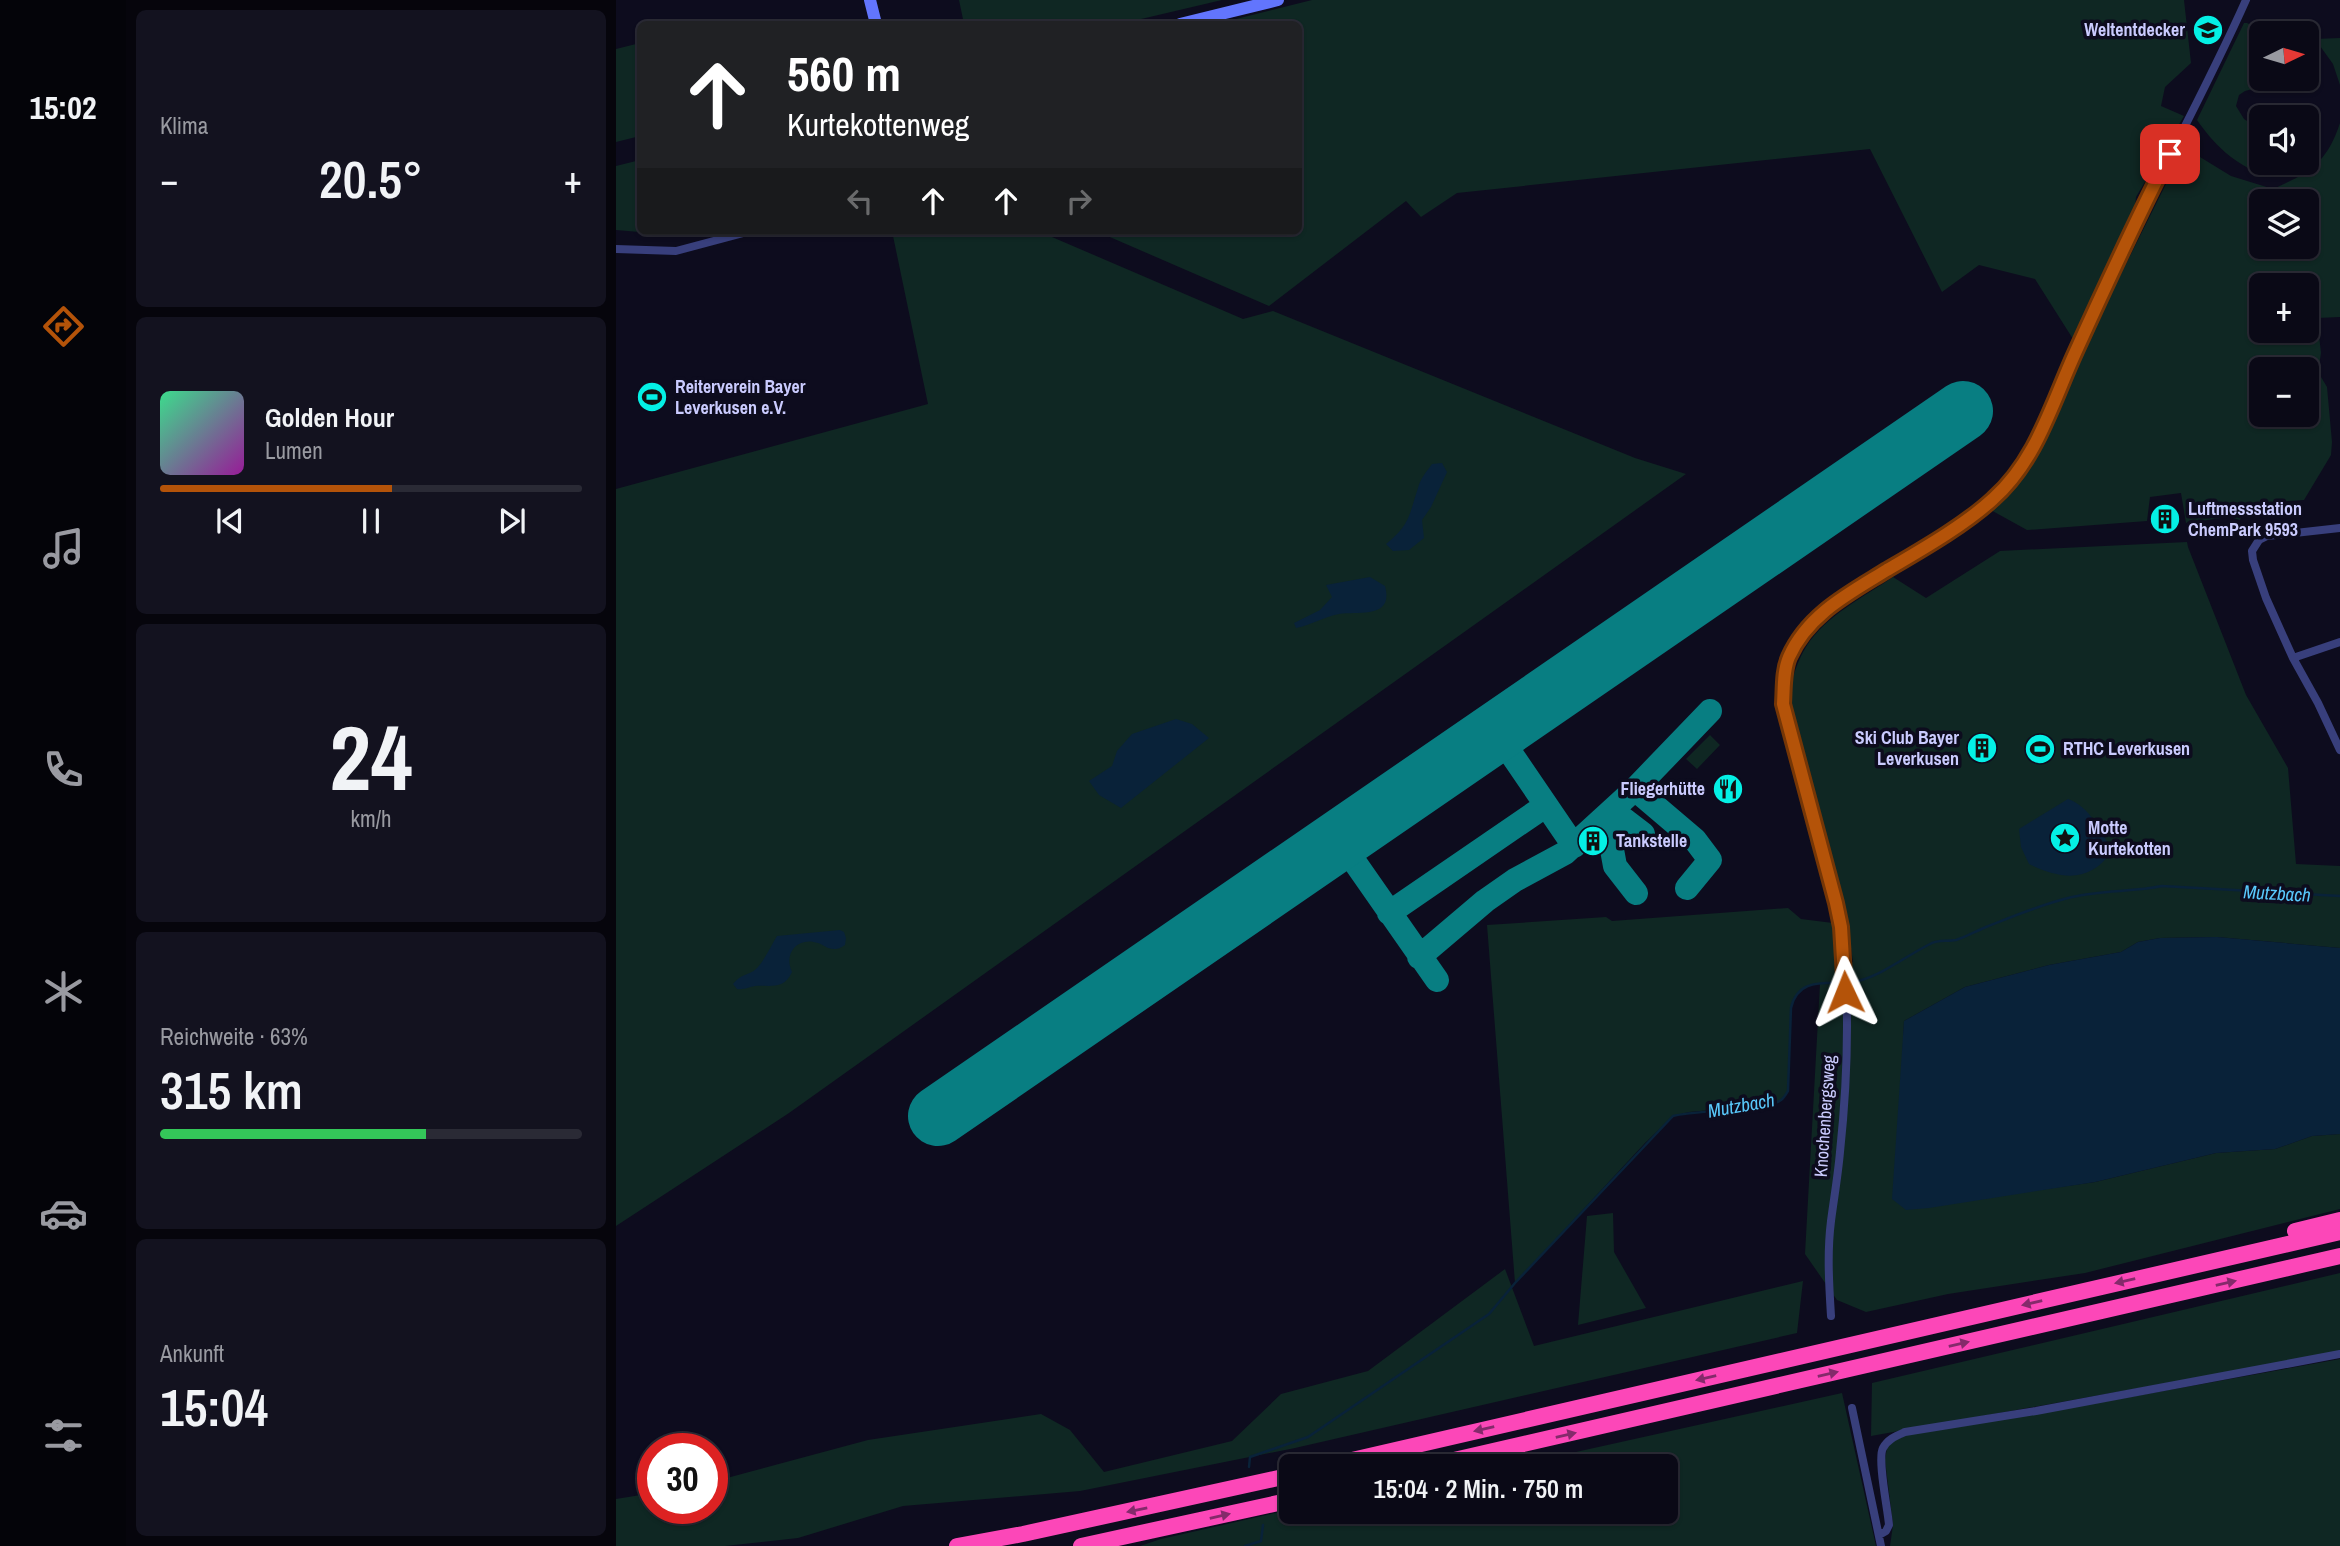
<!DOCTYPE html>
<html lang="de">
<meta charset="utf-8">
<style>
:root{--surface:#0a0916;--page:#13121f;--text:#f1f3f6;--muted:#999aa1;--line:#2a2a35;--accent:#b45309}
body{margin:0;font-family:"Archivo Narrow",sans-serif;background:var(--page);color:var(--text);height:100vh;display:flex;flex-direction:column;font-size:26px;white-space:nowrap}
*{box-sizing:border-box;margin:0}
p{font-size:23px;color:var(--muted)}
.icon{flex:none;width:38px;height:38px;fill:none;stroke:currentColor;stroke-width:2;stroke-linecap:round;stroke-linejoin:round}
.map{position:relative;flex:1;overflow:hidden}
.sheet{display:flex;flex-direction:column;gap:10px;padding:10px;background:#06050c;width:490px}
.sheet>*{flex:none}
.hud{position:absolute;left:21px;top:21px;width:665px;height:214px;border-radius:10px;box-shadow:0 2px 5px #0004,0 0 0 2px var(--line);background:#202124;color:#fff;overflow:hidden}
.needle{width:46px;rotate:85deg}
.buttons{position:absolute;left:1633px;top:21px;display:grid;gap:14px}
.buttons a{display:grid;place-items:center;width:70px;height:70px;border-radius:10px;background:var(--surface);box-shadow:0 2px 5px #0004,0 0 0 2px var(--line);font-size:35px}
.speed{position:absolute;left:21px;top:1433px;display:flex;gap:14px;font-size:35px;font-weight:700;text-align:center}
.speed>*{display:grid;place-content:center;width:91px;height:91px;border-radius:50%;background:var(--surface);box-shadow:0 2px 5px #0004,0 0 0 2px var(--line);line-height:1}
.speed .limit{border:10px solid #d22;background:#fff;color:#111}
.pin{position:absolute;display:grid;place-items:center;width:60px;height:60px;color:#fff;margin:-30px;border-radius:14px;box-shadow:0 4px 10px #0006}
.me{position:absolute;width:77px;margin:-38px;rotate:358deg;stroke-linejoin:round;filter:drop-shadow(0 0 5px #0008)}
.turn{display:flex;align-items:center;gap:24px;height:147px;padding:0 35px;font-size:32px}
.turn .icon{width:91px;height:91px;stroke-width:2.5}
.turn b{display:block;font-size:49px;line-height:60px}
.lanes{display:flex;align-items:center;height:66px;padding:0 35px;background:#0003;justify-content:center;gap:35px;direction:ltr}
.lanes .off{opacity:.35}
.big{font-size:52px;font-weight:600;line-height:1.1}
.sheet .card{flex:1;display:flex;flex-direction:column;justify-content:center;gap:10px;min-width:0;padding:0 24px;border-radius:10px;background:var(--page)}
.sheet .dial{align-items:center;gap:0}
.dial b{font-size:91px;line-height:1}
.song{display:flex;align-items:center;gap:21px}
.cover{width:84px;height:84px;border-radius:10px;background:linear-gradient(135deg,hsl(150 70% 55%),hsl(300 70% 35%))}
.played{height:7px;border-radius:4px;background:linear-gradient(90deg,var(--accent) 55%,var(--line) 55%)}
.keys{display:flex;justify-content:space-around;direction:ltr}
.heat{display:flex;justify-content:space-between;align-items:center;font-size:38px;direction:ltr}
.charge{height:10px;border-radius:5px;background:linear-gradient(90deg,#34c759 63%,var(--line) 0)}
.trip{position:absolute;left:663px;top:1454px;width:399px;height:70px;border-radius:10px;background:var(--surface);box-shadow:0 2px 5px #0004,0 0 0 2px var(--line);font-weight:600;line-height:70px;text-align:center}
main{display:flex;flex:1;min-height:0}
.menu{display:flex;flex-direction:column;width:126px;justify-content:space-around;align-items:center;background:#040409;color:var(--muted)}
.menu .icon{width:49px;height:49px}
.menu .on{color:var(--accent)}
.menu b{font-size:32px;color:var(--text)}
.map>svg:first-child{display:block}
.green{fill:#0f2723;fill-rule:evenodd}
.water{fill:#092239;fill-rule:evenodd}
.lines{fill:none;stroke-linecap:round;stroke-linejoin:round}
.stream{stroke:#092239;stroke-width:2.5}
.taxiway{stroke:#087e82;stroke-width:24}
.runway{stroke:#087e82;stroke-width:60}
.street{stroke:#383f7c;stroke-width:8}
.secondary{stroke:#6275fd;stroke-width:12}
.highway{stroke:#fc47b8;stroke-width:16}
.oneway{fill:#842a6b}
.route-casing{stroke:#753606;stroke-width:18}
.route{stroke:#b45309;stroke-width:12}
.labels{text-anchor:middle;stroke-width:7;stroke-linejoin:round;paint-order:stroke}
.poi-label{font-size:18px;font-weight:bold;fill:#cacbfe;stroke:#0d0c1e;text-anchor:start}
.street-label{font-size:18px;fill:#cacbfe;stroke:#0d0c1e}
.water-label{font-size:19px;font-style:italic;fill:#59c9fc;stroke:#0d0c1e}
</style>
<main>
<nav class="menu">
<b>15:02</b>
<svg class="icon on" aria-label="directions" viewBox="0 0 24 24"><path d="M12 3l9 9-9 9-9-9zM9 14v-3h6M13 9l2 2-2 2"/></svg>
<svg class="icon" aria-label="music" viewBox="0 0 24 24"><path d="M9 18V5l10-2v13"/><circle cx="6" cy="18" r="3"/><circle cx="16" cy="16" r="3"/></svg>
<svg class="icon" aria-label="phone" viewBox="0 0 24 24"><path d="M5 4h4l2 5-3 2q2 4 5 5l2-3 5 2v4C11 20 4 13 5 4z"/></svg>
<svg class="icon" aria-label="climate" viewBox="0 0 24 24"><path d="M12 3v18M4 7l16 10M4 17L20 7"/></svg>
<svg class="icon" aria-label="car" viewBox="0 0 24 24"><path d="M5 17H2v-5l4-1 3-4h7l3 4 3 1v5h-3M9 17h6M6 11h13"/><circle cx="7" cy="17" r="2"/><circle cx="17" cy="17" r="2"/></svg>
<svg class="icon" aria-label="filters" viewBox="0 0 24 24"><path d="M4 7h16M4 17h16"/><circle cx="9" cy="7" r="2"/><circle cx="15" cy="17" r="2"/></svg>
</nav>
<section class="sheet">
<div class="card"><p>Klima</p>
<div class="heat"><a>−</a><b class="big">20.5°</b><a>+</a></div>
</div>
<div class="card">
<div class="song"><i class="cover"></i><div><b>Golden Hour</b><p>Lumen</p></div></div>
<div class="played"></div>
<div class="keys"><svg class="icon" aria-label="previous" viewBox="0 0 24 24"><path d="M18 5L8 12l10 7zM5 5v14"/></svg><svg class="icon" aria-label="pause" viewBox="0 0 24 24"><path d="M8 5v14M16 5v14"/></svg><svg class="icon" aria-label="next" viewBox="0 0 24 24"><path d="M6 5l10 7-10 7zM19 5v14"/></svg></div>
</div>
<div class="card dial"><b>24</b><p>km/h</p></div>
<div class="card"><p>Reichweite · 63%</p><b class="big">315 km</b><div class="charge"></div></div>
<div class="card"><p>Ankunft</p><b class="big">15:04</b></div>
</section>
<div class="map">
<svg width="1724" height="1546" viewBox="0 0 1724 1546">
<rect width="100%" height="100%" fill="#0d0c1e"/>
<path class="green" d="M 343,0 L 606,0 L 504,24 L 348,24 Z
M 696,0 L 1568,0 L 1575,63 L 1549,87 L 1545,106 L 1568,116 L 1520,197 L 1518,217 L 1457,339 L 1419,279 L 1363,265 L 1326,292 L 1254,149 L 841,193 L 805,217 L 790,201 L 653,306 L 480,231 L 682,231 L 682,24 L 600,24 Z
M 1628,23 L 1631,23 L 1652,33 L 1645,33 L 1645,79 L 1672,80 L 1629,91 L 1623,95 L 1620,106 L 1628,119 L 1645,130 L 1645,163 L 1667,163 L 1672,174 C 1635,182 1600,148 1581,120 Z
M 1724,38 L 1724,85 L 1717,64 L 1699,39 Z
M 24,43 L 24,136 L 0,142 L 0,49 Z
M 1724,123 L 1724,317 L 1701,318 L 1705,353 L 1702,372 L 1711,387 L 1716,442 L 1715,455 L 1688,500 L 1632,504 L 1624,520 L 1613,517 L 1570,523 L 1565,493 L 1534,497 L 1531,521 L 1411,530 L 1373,509 L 1411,466 L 1434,424 L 1466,352 L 1555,174 L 1566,146 L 1615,176 L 1657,189 C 1693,173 1711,163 1724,123 ZM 1645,201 L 1690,201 L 1690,247 L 1645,247 ZM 1645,285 L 1690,285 L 1690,331 L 1645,331 ZM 1645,369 L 1690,369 L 1690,415 L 1645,415 Z
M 24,160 L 24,231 L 58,231 L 47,234 L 0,230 L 0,166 Z
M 276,231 L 422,231 L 627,319 L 657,311 L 1019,458 L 1070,474 L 173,1113 L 0,1226 L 0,489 L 312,404 Z
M 1571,542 L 1572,547 L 1630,695 L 1672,768 L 1680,864 L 1724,866 L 1724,948 L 1601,937 L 1544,938 L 1522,942 L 1505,952 L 1433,965 L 1349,987 L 1288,1021 L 1284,1109 L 1403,1193 L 1479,1182 L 1600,1153 L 1659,1149 L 1696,1136 L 1724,1134 L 1724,1209 L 1469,1273 L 1332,1294 L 1250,1312 L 1221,1300 L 1189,1254 L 1204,984 C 1186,986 1179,991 1175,1008 L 1172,1091 L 1165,1100 L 1152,1105 L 1073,1112 L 1057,1116 L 1029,1143 L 899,1283 L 871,925 L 990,917 L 996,921 L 1172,908 L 1185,919 L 1217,923 L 1220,967 L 1237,962 C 1228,894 1205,827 1189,760 C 1184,738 1175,714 1175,692 C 1175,678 1183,658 1190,647 C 1209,616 1248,597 1277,577 L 1310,598 L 1384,551 Z
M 1094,735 L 1104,745 L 1081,769 L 1070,759 Z
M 997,1213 L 998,1252 L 1030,1308 L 962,1325 L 971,1216 Z
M 889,1269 L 918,1346 L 1187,1281 L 1181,1333 L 679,1448 L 464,1491 L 287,1506 L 182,1538 L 109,1546 L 0,1546 L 0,1499 L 37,1493 L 37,1508 L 96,1508 L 96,1482 L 252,1440 L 425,1414 L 454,1430 L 488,1472 L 616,1441 L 665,1394 L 752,1371 Z
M 1724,1273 L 1724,1352 L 1255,1436 L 1256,1383 Z
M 1724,1359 L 1724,1546 L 1274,1546 L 1277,1525 L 1269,1460 L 1271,1448 L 1277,1441 L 1291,1435 L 1420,1414 Z
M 1226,1393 L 1260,1546 L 524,1546 L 545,1539 L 664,1512 L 665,1519 L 695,1512 L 1050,1512 L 1050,1466 L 897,1466 Z"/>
<path class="water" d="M 826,463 L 831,472 L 815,507 L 806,520 L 808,538 L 793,550 L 777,551 L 770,544 C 794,525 793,515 802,488 C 804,479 811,471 816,464 Z
M 754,577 L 769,586 C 778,619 743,611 723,614 C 708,617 695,625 680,628 L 678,623 L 704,610 L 716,597 L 710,585 Z
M 560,719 L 576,724 L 593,738 L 505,808 L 483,795 L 473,781 L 496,766 L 501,751 L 516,734 Z
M 1452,799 C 1473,806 1486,832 1496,851 C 1473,884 1445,879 1413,864 L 1405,847 L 1403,829 ZM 1450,826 L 1455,829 L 1461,843 L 1455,849 L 1445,851 L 1438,848 L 1434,839 L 1436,835 Z
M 224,930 L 228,932 L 230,938 L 229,945 C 224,948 223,949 218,949 C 211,949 208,945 202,943 C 182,936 167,953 176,972 C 168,990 155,985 139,986 C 132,987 129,990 121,989 L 117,984 C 127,972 134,976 142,967 C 149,959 155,946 161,936 Z
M 1601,937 L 1724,948 L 1724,1134 L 1696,1136 L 1659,1149 L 1600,1153 L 1479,1182 L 1313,1208 L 1290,1210 L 1276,1199 L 1288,1021 L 1349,987 L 1433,965 L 1505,952 L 1522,942 L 1544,938 Z"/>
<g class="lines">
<path class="stream" d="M 633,1467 L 634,1457 L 692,1437 L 873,1314 L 899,1283 L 1057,1116 C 1080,1110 1153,1110 1165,1100 C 1168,1098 1170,1094 1172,1091 L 1175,1008 C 1183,973 1217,987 1242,981 C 1268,974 1290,956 1314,944 C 1322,939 1331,942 1340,940 C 1350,937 1360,931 1370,927 C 1398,916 1426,904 1456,897 C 1486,890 1517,892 1546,886 L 1724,896
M 629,1546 L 645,1541 L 647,1525"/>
<path class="taxiway" d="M 881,733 L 958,846
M 1019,789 L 1094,711
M 997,811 L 1027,834
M 990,817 L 999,866 L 1020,893
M 724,841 L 821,980
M 773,913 L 929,806
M 803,957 L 869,901 L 899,880 L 949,853 L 1019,789 L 1079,840 L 1094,860 L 1071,888"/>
<path class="runway" d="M 322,1116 L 1347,411"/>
<path class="street" d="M 0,249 L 60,251 L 135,231
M 1724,528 L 1651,536 L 1643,540 L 1636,551 L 1637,560 L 1650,598 L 1677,658 L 1702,703 L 1724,750
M 1677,658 L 1724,642
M 1215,1316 C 1213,1284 1211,1253 1215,1221 C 1218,1198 1222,1175 1224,1152 C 1232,1076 1236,977 1220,903 L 1167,704 C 1168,689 1168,675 1172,662 C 1192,592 1330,549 1380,496 C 1420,453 1435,405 1459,353 C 1472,324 1486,295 1499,267 C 1541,177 1590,90 1630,0
M 1236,1408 L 1265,1546
M 1263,1535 L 1270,1531 L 1273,1525 C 1272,1510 1261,1459 1267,1448 C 1272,1439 1280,1436 1289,1432 L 1420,1411 L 1724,1354"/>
<path class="secondary" d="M 254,0 L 260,24
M 564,24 L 662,0"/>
<path class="highway" d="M 1679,1231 L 1724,1220
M 710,1466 L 1724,1232
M 812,1466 L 1724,1256
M 341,1546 L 407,1534 L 676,1475
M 465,1546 L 676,1500"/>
</g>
<defs><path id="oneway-solid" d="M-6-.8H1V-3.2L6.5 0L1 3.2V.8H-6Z" transform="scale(1.75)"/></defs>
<g class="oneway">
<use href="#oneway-solid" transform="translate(1509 1281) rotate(167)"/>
<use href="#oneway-solid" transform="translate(1610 1283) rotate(-13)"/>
<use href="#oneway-solid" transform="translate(1416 1303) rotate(167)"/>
<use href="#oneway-solid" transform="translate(1343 1344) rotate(-13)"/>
<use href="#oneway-solid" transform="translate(1212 1374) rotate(-13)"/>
<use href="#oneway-solid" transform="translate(1090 1378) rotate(167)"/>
<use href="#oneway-solid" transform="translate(868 1429) rotate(167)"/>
<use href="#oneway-solid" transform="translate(950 1435) rotate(-13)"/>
<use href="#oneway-solid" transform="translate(521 1510) rotate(168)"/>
<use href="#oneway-solid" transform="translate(604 1516) rotate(-13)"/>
</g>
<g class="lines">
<g class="route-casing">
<path id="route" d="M 1229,992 L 1225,927 L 1220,903 L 1167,704 C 1168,688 1167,671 1173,657 C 1192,614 1234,593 1271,570 C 1305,550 1349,525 1377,499 C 1421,460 1436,403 1460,351 C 1490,285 1520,219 1554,154"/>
</g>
<use href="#route" class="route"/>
</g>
<defs>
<g id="school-disc" transform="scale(1.575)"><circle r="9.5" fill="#04f0e5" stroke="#0d0c1e"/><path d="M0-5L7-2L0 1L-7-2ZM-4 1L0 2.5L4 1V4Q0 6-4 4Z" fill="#111"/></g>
<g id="stadium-disc" transform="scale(1.575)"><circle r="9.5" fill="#04f0e5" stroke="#0d0c1e"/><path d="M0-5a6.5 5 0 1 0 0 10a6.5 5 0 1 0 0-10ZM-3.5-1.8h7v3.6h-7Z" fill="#111"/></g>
<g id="building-disc" transform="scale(1.575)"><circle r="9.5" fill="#04f0e5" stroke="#0d0c1e"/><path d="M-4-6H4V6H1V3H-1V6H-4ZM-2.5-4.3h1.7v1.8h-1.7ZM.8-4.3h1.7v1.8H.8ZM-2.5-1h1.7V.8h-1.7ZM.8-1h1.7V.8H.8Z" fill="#111"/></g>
<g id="restaurant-disc" transform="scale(1.575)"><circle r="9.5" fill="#04f0e5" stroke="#0d0c1e"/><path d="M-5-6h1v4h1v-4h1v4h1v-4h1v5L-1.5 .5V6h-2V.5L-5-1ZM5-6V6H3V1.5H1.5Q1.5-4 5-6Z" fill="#111"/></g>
<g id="sight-disc" transform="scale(1.575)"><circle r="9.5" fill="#04f0e5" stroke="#0d0c1e"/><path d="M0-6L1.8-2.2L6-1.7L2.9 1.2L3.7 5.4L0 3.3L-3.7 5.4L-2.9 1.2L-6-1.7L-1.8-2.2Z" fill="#111"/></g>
</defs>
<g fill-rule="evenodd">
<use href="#school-disc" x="1592" y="30"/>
<use href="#stadium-disc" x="36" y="397"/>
<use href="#building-disc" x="1549" y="519"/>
<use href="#building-disc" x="1366" y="748"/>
<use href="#stadium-disc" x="1424" y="749"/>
<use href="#restaurant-disc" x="1112" y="789"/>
<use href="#sight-disc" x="1449" y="838"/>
<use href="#building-disc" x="977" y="841"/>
</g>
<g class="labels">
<g class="poi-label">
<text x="1569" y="36" text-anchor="end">Weltentdecker</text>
<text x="59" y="393">Reiterverein Bayer<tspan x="59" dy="21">Leverkusen e.V.</tspan></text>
<text x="1572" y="515">Luftmessstation<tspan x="1572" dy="21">ChemPark 9593</tspan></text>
<text x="1343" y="744" text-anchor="end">Ski Club Bayer<tspan x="1343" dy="21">Leverkusen</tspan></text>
<text x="1447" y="755">RTHC Leverkusen</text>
<text x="1089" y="795" text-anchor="end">Fliegerhütte</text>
<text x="1472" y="834">Motte<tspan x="1472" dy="21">Kurtekotten</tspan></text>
<text x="1000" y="847">Tankstelle</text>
</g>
<g class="street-label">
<text transform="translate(1209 1116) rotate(-86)" y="6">Knochenbergsweg</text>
</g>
<g class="water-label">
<text transform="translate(1661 893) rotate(3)" y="7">Mutzbach</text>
<text transform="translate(1125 1105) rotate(-10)" y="7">Mutzbach</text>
</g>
</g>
</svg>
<div class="buttons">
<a><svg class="needle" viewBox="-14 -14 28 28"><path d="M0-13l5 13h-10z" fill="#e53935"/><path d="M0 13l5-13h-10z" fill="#999aa1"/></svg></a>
<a><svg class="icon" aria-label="sound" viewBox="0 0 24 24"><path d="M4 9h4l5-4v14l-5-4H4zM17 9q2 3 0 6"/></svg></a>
<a><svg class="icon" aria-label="layers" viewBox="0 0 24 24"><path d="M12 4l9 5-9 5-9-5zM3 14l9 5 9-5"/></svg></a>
<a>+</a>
<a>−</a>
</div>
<div class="speed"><div class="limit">30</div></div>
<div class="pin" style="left:1554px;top:154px;background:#d93025"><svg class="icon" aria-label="arrive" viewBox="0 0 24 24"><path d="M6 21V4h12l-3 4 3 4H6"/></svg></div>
<svg class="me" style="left:1229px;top:992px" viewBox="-20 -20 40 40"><path d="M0-17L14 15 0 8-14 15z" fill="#b45309" stroke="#fff" stroke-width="4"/></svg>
<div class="trip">15:04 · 2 Min. · 750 m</div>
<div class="hud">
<div class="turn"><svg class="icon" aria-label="ahead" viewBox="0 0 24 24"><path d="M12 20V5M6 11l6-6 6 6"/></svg><div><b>560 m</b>Kurtekottenweg</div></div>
<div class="lanes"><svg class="icon off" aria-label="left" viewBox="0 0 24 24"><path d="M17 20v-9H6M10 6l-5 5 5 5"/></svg><svg class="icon" aria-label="ahead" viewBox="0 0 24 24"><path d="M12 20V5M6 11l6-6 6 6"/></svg><svg class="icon" aria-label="ahead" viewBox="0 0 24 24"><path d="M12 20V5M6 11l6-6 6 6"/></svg><svg class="icon off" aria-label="right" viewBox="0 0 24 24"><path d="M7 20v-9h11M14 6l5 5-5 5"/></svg></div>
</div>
</div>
</main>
